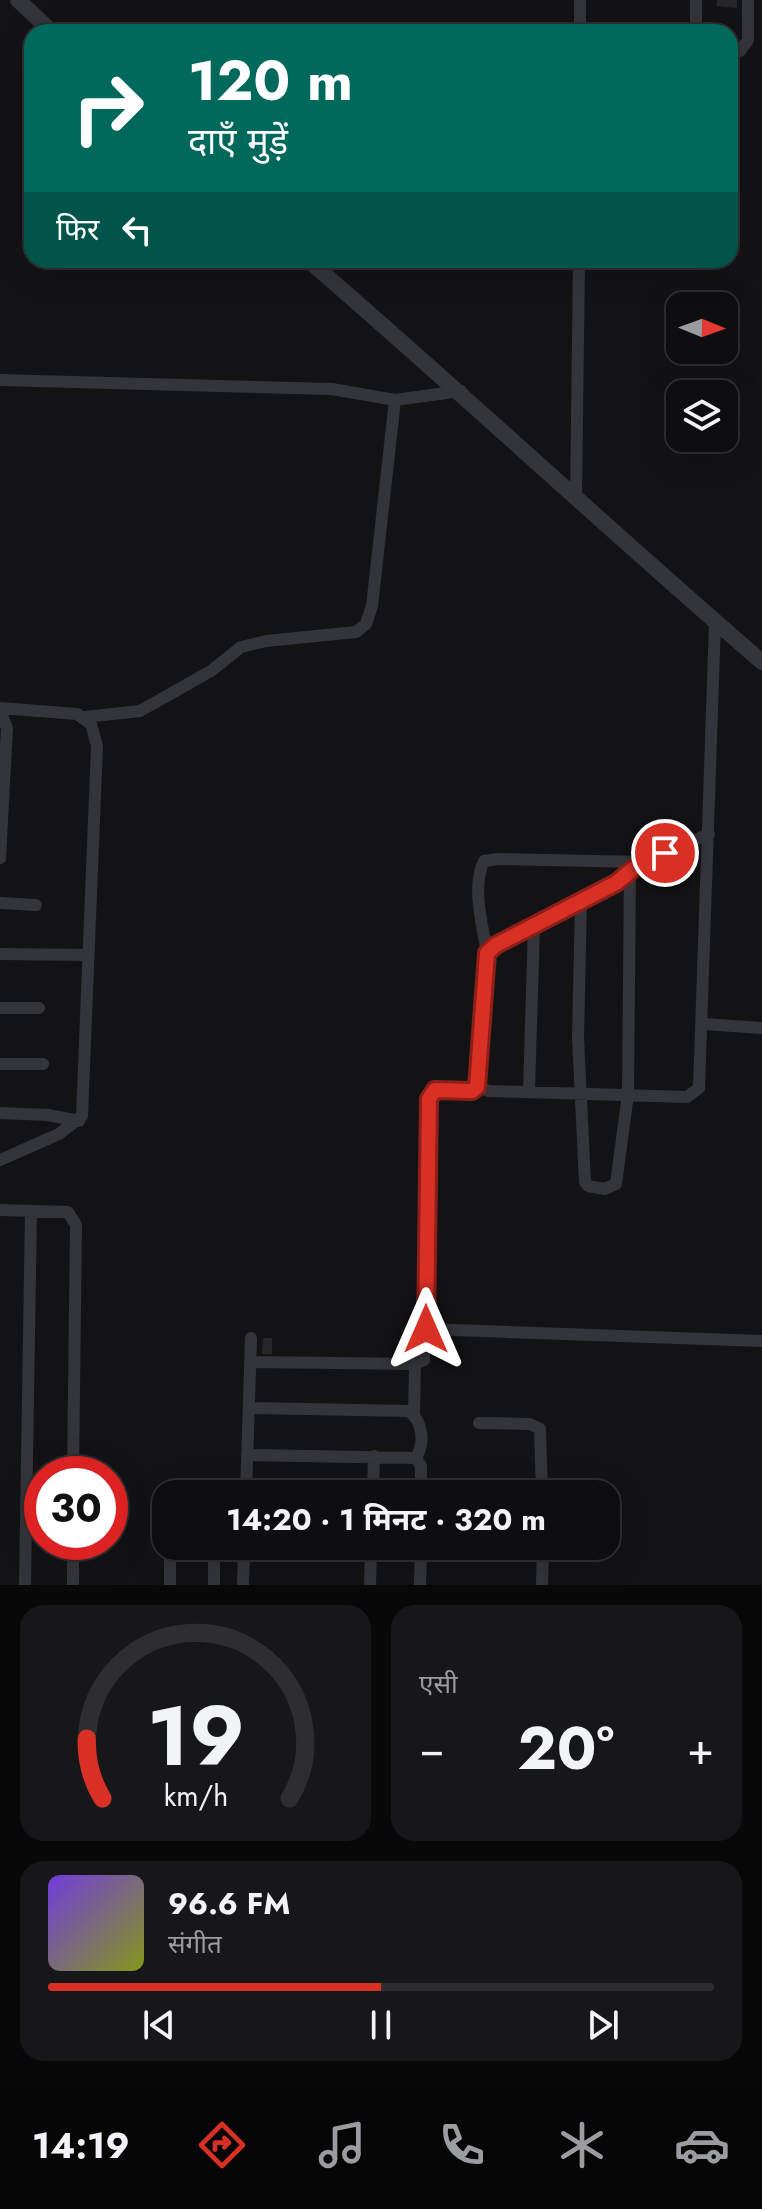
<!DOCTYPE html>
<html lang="hi">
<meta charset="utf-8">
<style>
:root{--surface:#0e0e10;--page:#171719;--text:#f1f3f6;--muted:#9b9c9f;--line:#2e2e30;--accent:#d93025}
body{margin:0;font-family:Jost,"Noto Sans Devanagari",sans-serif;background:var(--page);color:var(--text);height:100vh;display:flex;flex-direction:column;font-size:30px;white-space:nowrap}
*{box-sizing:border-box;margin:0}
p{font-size:26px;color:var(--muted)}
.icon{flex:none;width:44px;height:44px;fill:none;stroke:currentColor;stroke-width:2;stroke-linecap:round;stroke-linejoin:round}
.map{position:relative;height:1585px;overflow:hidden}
.side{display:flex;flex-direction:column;gap:20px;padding:20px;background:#080809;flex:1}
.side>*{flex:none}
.top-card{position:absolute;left:24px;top:24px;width:714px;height:244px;border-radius:24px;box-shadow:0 8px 32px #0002,0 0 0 2px var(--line);background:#00695c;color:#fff;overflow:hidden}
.needle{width:52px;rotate:91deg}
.fabs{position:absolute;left:666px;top:292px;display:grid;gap:16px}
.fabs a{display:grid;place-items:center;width:72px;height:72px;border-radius:16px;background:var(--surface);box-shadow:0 8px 32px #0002,0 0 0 2px var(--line);font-size:40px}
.speed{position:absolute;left:24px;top:1456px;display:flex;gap:16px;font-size:40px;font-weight:700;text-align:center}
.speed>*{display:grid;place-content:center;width:104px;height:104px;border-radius:50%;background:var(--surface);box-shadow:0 8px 32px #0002,0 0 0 2px var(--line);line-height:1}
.speed .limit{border:12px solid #d22;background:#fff;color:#111}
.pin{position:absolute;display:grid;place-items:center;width:68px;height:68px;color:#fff;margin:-34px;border:4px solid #fff;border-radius:50%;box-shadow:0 2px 8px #0007}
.me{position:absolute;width:88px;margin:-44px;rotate:0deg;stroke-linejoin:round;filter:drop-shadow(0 0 6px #0008)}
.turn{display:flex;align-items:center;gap:28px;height:168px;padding:0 32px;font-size:36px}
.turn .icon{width:104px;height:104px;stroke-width:2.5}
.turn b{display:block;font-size:56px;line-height:68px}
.then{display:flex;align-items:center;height:76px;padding:0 32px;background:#0003;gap:16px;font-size:30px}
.big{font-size:60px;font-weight:700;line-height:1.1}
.side .card{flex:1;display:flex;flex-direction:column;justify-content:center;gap:12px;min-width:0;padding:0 28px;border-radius:24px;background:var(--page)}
.side .dial{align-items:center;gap:0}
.dial svg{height:208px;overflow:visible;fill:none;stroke:var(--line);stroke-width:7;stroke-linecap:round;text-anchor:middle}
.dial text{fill:var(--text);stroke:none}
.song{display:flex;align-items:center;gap:24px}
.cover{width:96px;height:96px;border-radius:12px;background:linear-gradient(135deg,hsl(260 70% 55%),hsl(70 70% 35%))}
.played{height:8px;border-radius:4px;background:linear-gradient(90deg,var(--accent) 50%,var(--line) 50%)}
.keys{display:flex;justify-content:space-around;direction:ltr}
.heat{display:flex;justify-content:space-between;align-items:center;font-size:44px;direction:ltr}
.side .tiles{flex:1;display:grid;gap:20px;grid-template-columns:1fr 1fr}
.card:last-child{grid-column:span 2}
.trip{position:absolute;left:152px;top:1480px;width:468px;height:80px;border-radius:24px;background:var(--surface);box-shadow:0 8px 32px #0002,0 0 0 2px var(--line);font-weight:700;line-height:80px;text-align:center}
.tab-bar{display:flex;height:128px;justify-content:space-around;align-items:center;background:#060606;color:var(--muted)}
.tab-bar .icon{width:56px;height:56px}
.tab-bar .current{color:var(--accent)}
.tab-bar b{font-size:36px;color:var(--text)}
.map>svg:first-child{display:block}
.building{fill:#262629}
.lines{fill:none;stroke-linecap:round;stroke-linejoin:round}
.minor{stroke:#34353a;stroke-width:12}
.tertiary{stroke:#34353a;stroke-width:16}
.route-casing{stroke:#8d1f18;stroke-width:20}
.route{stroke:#d93025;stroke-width:14}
</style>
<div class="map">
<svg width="762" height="1585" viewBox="0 0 762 1585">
<rect width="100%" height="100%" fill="#131315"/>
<path class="building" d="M 717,0 L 737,0 L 737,8 L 716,6 Z
M 730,61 L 738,61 L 736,84 L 730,84 Z
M 263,1338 L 272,1338 L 272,1354 L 262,1354 Z"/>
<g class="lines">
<path class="minor" d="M 580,0 L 580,32
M 696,0 L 696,32
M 730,51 L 740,51 L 748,40 L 748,0
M 0,380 L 332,389 L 395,400
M 576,498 L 579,260
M 0,708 L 77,714 L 91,724 L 97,746 L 82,1116 L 59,1134 L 0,1160
M 0,710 L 7,728 L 0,858
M 85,717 L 140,711 L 211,671 L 241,647 L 266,641 L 356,632 L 366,624 L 372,606 L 395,400 L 461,391
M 581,901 L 578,1038 L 585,1182 L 588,1186 L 605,1189 L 616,1184 L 628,1094 L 630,871
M 0,903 L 36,905
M 487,953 C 483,926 471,888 484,861 L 498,859 L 644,862
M 0,954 L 87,955
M 0,1008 L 39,1008
M 704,1024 L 762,1028
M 0,1064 L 43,1064
M 477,1087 L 489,1091 L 687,1097 L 699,1088 L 715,623
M 529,1091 L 534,925
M 0,1113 L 48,1115 L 79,1121
M 0,1210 L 68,1212 L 76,1225 L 73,1474
M 426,1329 L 762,1341
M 250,1362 L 415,1364 L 424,1360 L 429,1099 L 435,1090 L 472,1091 L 477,1087 L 487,953 L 503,941 L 616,883 L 644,862 L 709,834
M 249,1408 L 409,1411 C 423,1422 425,1443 416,1458
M 414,1414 L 415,1364
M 479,1423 L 530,1424 L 540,1429 L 542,1494
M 247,1455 L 416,1458 L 421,1466 L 421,1494
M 246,1494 L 251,1338
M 373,1494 L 374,1456
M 25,1585 L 31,1211
M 73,1585 L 73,1542
M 170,1585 L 170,1546
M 214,1585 L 214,1546
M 243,1585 L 244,1546
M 370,1585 L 371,1546
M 420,1585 L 421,1546
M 542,1585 L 543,1546"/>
<path class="tertiary" d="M 18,0 L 52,32
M 308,260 C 461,392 609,530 762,662"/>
</g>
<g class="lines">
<g class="route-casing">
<path id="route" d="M 426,1329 L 429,1099 L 435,1090 L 472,1091 L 477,1087 L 487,953 L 496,945 L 616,883 L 638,865 L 665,853"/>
</g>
<use href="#route" class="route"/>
</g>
</svg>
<div class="fabs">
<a><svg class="needle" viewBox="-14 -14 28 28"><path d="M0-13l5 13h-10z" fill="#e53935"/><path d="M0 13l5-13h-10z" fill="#9b9c9f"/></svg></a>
<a><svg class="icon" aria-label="layers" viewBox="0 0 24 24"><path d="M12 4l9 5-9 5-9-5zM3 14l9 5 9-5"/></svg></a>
</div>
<div class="speed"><div class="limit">30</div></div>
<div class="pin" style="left:665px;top:853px;background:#d93025"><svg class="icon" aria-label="arrive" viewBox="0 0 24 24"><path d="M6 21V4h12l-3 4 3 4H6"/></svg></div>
<svg class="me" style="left:426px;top:1329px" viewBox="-20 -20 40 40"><path d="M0-17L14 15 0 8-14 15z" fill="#d93025" stroke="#fff" stroke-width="4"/></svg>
<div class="trip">14:20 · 1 मिनट · 320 m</div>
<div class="top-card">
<div class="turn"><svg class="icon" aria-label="right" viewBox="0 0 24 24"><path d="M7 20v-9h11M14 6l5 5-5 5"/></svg><div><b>120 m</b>दाएँ मुड़ें</div></div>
<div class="then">फिर<svg class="icon" aria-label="left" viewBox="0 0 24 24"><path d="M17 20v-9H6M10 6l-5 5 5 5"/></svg></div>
</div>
</div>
<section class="side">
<div class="tiles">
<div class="card dial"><svg viewBox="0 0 100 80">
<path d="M14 69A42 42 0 1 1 86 69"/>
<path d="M14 69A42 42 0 0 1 8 46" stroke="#d93025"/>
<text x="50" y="56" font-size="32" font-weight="700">19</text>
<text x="50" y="72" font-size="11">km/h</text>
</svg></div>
<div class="card"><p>एसी</p>
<div class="heat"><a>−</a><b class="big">20°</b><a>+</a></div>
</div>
<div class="card">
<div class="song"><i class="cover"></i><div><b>96.6 FM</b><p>संगीत</p></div></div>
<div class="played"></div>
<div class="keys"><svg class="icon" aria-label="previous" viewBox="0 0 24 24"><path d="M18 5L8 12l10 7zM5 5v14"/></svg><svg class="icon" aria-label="pause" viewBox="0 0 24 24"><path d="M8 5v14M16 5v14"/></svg><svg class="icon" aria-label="next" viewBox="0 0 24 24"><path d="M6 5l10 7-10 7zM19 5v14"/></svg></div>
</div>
</div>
</section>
<nav class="tab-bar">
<b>14:19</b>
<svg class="icon current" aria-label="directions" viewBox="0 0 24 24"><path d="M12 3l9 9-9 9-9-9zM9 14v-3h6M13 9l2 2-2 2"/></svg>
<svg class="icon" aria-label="music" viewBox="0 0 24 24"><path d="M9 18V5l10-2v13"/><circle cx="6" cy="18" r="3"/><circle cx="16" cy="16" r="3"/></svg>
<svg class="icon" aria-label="phone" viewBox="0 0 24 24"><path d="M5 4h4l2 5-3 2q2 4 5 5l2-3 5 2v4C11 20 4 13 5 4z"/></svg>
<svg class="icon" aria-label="climate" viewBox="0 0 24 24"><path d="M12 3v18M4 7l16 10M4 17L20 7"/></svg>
<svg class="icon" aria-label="car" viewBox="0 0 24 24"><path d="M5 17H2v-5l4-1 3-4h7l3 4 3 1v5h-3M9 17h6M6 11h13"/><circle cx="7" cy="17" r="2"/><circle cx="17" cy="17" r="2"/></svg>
</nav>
